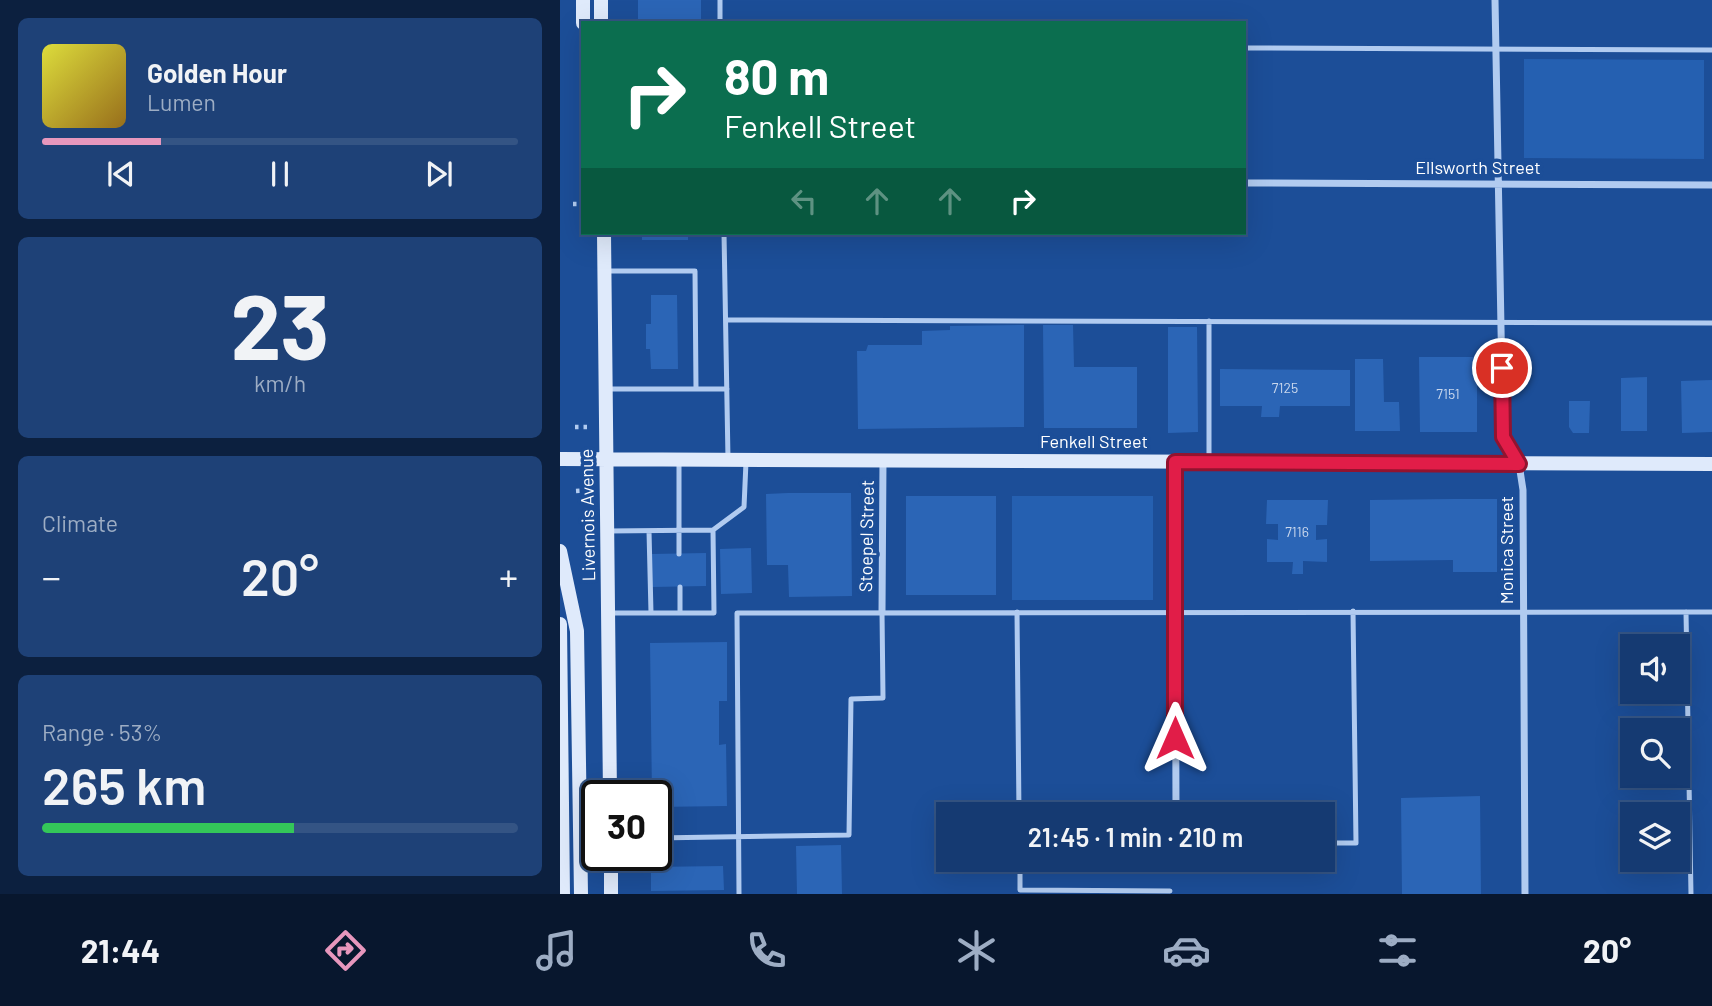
<!DOCTYPE html>
<meta charset="utf-8">
<style>
:root{--surface:#153a72;--page:#1e4177;--text:#f1f3f6;--muted:#9dadc4;--line:#345484;--accent:#e797bd}
body{margin:0;font-family:Barlow,sans-serif;background:var(--page);color:var(--text);height:100vh;display:flex;flex-direction:column;font-size:26px;white-space:nowrap}
*{box-sizing:border-box;margin:0}
p{font-size:23px;color:var(--muted)}
.icon{flex:none;width:38px;height:38px;fill:none;stroke:currentColor;stroke-width:2;stroke-linecap:round;stroke-linejoin:round}
.map{position:relative;flex:1;overflow:hidden}
.sheet{display:flex;flex-direction:column;gap:18px;padding:18px;background:#0c203f;width:560px}
.sheet>*{flex:none}
.banner{position:absolute;left:21px;top:21px;width:665px;height:214px;border-radius:0px;box-shadow:0 7px 28px #0002,0 0 0 2px var(--line);background:#0b6e4f;color:#fff;overflow:hidden}
.buttons{position:absolute;left:1060px;top:634px;display:grid;gap:14px}
.buttons a{display:grid;place-items:center;width:70px;height:70px;border-radius:0px;background:var(--surface);box-shadow:0 7px 28px #0002,0 0 0 2px var(--line);font-size:35px}
.speed{position:absolute;left:21px;top:780px;display:flex;gap:14px;font-size:35px;font-weight:700;text-align:center}
.speed>*{display:grid;place-content:center;width:91px;height:91px;border-radius:50%;background:var(--surface);box-shadow:0 7px 28px #0002,0 0 0 2px var(--line);line-height:1}
.speed .limit{border:4px solid #111;border-radius:10px;background:#fff;color:#111}
.pin{position:absolute;display:grid;place-items:center;width:60px;height:60px;color:#fff;margin:-30px;border:4px solid #fff;border-radius:50%;box-shadow:0 2px 7px #0007}
.me{position:absolute;width:77px;margin:-38px;rotate:0deg;stroke-linejoin:round;filter:drop-shadow(0 0 5px #0008)}
.turn{display:flex;align-items:center;gap:24px;height:147px;padding:0 28px;font-size:32px}
.turn .icon{width:91px;height:91px;stroke-width:2.5}
.turn b{display:block;font-size:49px;line-height:60px}
.lanes{display:flex;align-items:center;height:66px;padding:0 28px;background:#0003;justify-content:center;gap:35px;direction:ltr}
.lanes .off{opacity:.35}
.big{font-size:52px;font-weight:600;line-height:1.1}
.sheet .card{flex:1;display:flex;flex-direction:column;justify-content:center;gap:10px;min-width:0;padding:0 24px;border-radius:10px;background:var(--page)}
.sheet .dial{align-items:center;gap:0}
.dial b{font-size:91px;line-height:1}
.song{display:flex;align-items:center;gap:21px}
.cover{width:84px;height:84px;border-radius:10px;background:linear-gradient(135deg,hsl(60 70% 55%),hsl(40 70% 35%))}
.played{height:7px;border-radius:4px;background:linear-gradient(90deg,var(--accent) 25%,var(--line) 25%)}
.keys{display:flex;justify-content:space-around;direction:ltr}
.heat{display:flex;justify-content:space-between;align-items:center;font-size:38px;direction:ltr}
.charge{height:10px;border-radius:5px;background:linear-gradient(90deg,#34c759 53%,var(--line) 0)}
.trip{position:absolute;left:376px;top:802px;width:399px;height:70px;border-radius:0px;background:var(--surface);box-shadow:0 7px 28px #0002,0 0 0 2px var(--line);font-weight:600;line-height:70px;text-align:center}
.menu{display:flex;height:112px;justify-content:space-around;align-items:center;background:#08172e;color:var(--muted)}
.menu .icon{width:49px;height:49px}
.menu .active{color:var(--accent)}
.menu b{font-size:32px;color:var(--text)}
main{display:flex;flex:1;min-height:0}
.map>svg:first-child{display:block}
.green{fill:#2560b1}
.building{fill:#2b65b6}
.lines{fill:none;stroke-linecap:round;stroke-linejoin:round}
.path{stroke:#b1cbf0;stroke-width:4.5;stroke-dasharray:3.5 5;stroke-linecap:butt}
.lane{stroke:#b1cbf0;stroke-width:5}
.street{stroke:#b1cbf0;stroke-width:7}
.secondary{stroke:#dfeafb;stroke-width:14}
.route-casing{stroke:#92132f;stroke-width:18}
.route{stroke:#e11d48;stroke-width:12}
.labels{text-anchor:middle;stroke-width:7;stroke-linejoin:round;paint-order:stroke}
.number-label{font-size:14px;fill:#cad8ed}
.street-label{font-size:18px;fill:#fff;stroke:#1c4e98}
</style>
<main>
<section class="sheet">
<div class="card">
<div class="song"><i class="cover"></i><div><b>Golden Hour</b><p>Lumen</p></div></div>
<div class="played"></div>
<div class="keys"><svg class="icon" aria-label="previous" viewBox="0 0 24 24"><path d="M18 5L8 12l10 7zM5 5v14"/></svg><svg class="icon" aria-label="pause" viewBox="0 0 24 24"><path d="M8 5v14M16 5v14"/></svg><svg class="icon" aria-label="next" viewBox="0 0 24 24"><path d="M6 5l10 7-10 7zM19 5v14"/></svg></div>
</div>
<div class="card dial"><b>23</b><p>km/h</p></div>
<div class="card"><p>Climate</p>
<div class="heat"><a>−</a><b class="big">20°</b><a>+</a></div>
</div>
<div class="card"><p>Range · 53%</p><b class="big">265 km</b><div class="charge"></div></div>
</section>
<div class="map">
<svg width="1152" height="894" viewBox="0 0 1152 894">
<rect width="100%" height="100%" fill="#1c4e98"/>
<path class="green" d="M 964,59 L 1144,60 L 1144,159 L 964,158 Z
M 452,496 L 593,496 L 593,600 L 452,600 Z"/>
<path class="building" d="M 78,0 L 141,0 L 141,23 L 78,23 Z
M 82,233 L 128,233 L 128,240 L 82,240 Z
M 91,295 L 117,295 L 118,369 L 91,369 L 90,349 L 86,349 L 86,324 L 91,324 Z
M 464,325 L 464,427 L 298,429 L 297,351 L 306,351 L 308,345 L 362,345 L 362,331 L 390,330 L 390,326 Z
M 483,325 L 513,325 L 514,367 L 577,367 L 577,428 L 484,428 Z
M 608,327 L 637,327 L 638,432 L 608,433 Z
M 859,357 L 917,357 L 917,432 L 860,432 Z
M 795,359 L 823,359 L 824,402 L 839,402 L 840,431 L 795,431 Z
M 660,369 L 790,370 L 790,406 L 720,406 L 719,417 L 701,417 L 702,406 L 660,406 Z
M 1087,377 L 1087,431 L 1061,431 L 1061,378 Z
M 1152,380 L 1152,432 L 1122,433 L 1121,381 Z
M 1009,401 L 1030,401 L 1029,433 L 1013,433 L 1009,427 Z
M 228,493 L 291,493 L 292,596 L 229,597 L 228,565 L 207,565 L 206,494 Z
M 346,496 L 436,496 L 436,595 L 346,595 Z
M 893,499 L 937,499 L 937,572 L 893,572 L 893,560 L 810,561 L 810,500 Z
M 707,500 L 768,500 L 767,525 L 756,525 L 756,540 L 767,539 L 767,562 L 743,561 L 743,574 L 732,574 L 733,562 L 707,562 L 707,539 L 718,540 L 718,524 L 706,524 Z
M 191,548 L 192,593 L 161,594 L 160,549 Z
M 146,553 L 146,586 L 92,587 L 92,554 Z
M 167,642 L 167,701 L 159,701 L 159,745 L 166,744 L 167,806 L 96,807 L 96,796 L 92,796 L 90,643 Z
M 920,796 L 921,894 L 842,894 L 841,798 Z
M 281,845 L 282,894 L 237,894 L 236,846 Z
M 163,866 L 164,890 L 91,891 L 91,867 Z"/>
<g class="lines">
<path class="path" d="M 13,204 L 23,204
M 15,427 L 30,427
M 16,491 L 32,490"/>
<path class="lane" d="M 160,0 L 160,23
M 684,48 L 1152,50
M 164,233 L 168,459
M 47,271 L 135,271 L 136,389
M 166,320 L 1152,323
M 649,321 L 649,462
M 46,389 L 167,389
M 119,462 L 119,554
M 153,530 L 184,507 L 186,462
M 48,531 L 153,530 L 154,613 L 51,613
M 89,531 L 91,613
M 120,587 L 120,613
M 457,612 L 459,814
M 1126,612 L 1131,894
M 96,838 L 289,835 L 291,699 L 323,698 L 322,612
M 763,843 L 796,843 L 793,611
M 460,859 L 460,890 L 610,891
M 179,894 L 177,613 L 1152,612"/>
<path class="street" d="M 935,0 L 943,437 L 959,464 L 963,490 L 965,894
M 684,183 L 1152,185
M 615,462 L 616,814
M 322,612 L 323,461
M 616,865 L 616,859"/>
<path class="secondary" d="M 23,0 L 23,23
M 41,0 L 41,23
M 44,233 L 50,796
M 0,459 L 1152,464
M 0,551 L 17,631 L 21,894
M 0,624 L 3,894
M 51,856 L 51,894"/>
</g>
<g class="lines">
<g class="route-casing">
<path id="route" d="M 615,738 L 615,462 L 959,464 L 943,437 L 942,368"/>
</g>
<use href="#route" class="route"/>
</g>
<g class="labels">
<g class="number-label">
<text x="725" y="393">7125</text>
<text x="888" y="399">7151</text>
<text x="737" y="537">7116</text>
</g>
<g class="street-label">
<text x="918" y="174">Ellsworth Street</text>
<text x="534" y="448">Fenkell Street</text>
<text transform="translate(28 515) rotate(-91)" y="6">Livernois Avenue</text>
<text transform="translate(307 536) rotate(-89)" y="6">Stoepel Street</text>
<text transform="translate(947 550) rotate(-90)" y="6">Monica Street</text>
</g>
</g>
</svg>
<div class="buttons">
<a><svg class="icon" aria-label="sound" viewBox="0 0 24 24"><path d="M4 9h4l5-4v14l-5-4H4zM17 9q2 3 0 6"/></svg></a>
<a><svg class="icon" aria-label="search" viewBox="0 0 24 24"><circle cx="10" cy="10" r="6"/><path d="M15 15l6 6"/></svg></a>
<a><svg class="icon" aria-label="layers" viewBox="0 0 24 24"><path d="M12 4l9 5-9 5-9-5zM3 14l9 5 9-5"/></svg></a>
</div>
<div class="speed"><div class="limit">30</div></div>
<div class="pin" style="left:942px;top:368px;background:#d93025"><svg class="icon" aria-label="arrive" viewBox="0 0 24 24"><path d="M6 21V4h12l-3 4 3 4H6"/></svg></div>
<svg class="me" style="left:615px;top:738px" viewBox="-20 -20 40 40"><path d="M0-17L14 15 0 8-14 15z" fill="#e11d48" stroke="#fff" stroke-width="4"/></svg>
<div class="trip">21:45 · 1 min · 210 m</div>
<div class="banner">
<div class="turn"><svg class="icon" aria-label="right" viewBox="0 0 24 24"><path d="M7 20v-9h11M14 6l5 5-5 5"/></svg><div><b>80 m</b>Fenkell Street</div></div>
<div class="lanes"><svg class="icon off" aria-label="left" viewBox="0 0 24 24"><path d="M17 20v-9H6M10 6l-5 5 5 5"/></svg><svg class="icon off" aria-label="ahead" viewBox="0 0 24 24"><path d="M12 20V5M6 11l6-6 6 6"/></svg><svg class="icon off" aria-label="ahead" viewBox="0 0 24 24"><path d="M12 20V5M6 11l6-6 6 6"/></svg><svg class="icon" aria-label="right" viewBox="0 0 24 24"><path d="M7 20v-9h11M14 6l5 5-5 5"/></svg></div>
</div>
</div>
</main>
<nav class="menu">
<b>21:44</b>
<svg class="icon active" aria-label="directions" viewBox="0 0 24 24"><path d="M12 3l9 9-9 9-9-9zM9 14v-3h6M13 9l2 2-2 2"/></svg>
<svg class="icon" aria-label="music" viewBox="0 0 24 24"><path d="M9 18V5l10-2v13"/><circle cx="6" cy="18" r="3"/><circle cx="16" cy="16" r="3"/></svg>
<svg class="icon" aria-label="phone" viewBox="0 0 24 24"><path d="M5 4h4l2 5-3 2q2 4 5 5l2-3 5 2v4C11 20 4 13 5 4z"/></svg>
<svg class="icon" aria-label="climate" viewBox="0 0 24 24"><path d="M12 3v18M4 7l16 10M4 17L20 7"/></svg>
<svg class="icon" aria-label="car" viewBox="0 0 24 24"><path d="M5 17H2v-5l4-1 3-4h7l3 4 3 1v5h-3M9 17h6M6 11h13"/><circle cx="7" cy="17" r="2"/><circle cx="17" cy="17" r="2"/></svg>
<svg class="icon" aria-label="filters" viewBox="0 0 24 24"><path d="M4 7h16M4 17h16"/><circle cx="9" cy="7" r="2"/><circle cx="15" cy="17" r="2"/></svg>
<b>20°</b>
</nav>
